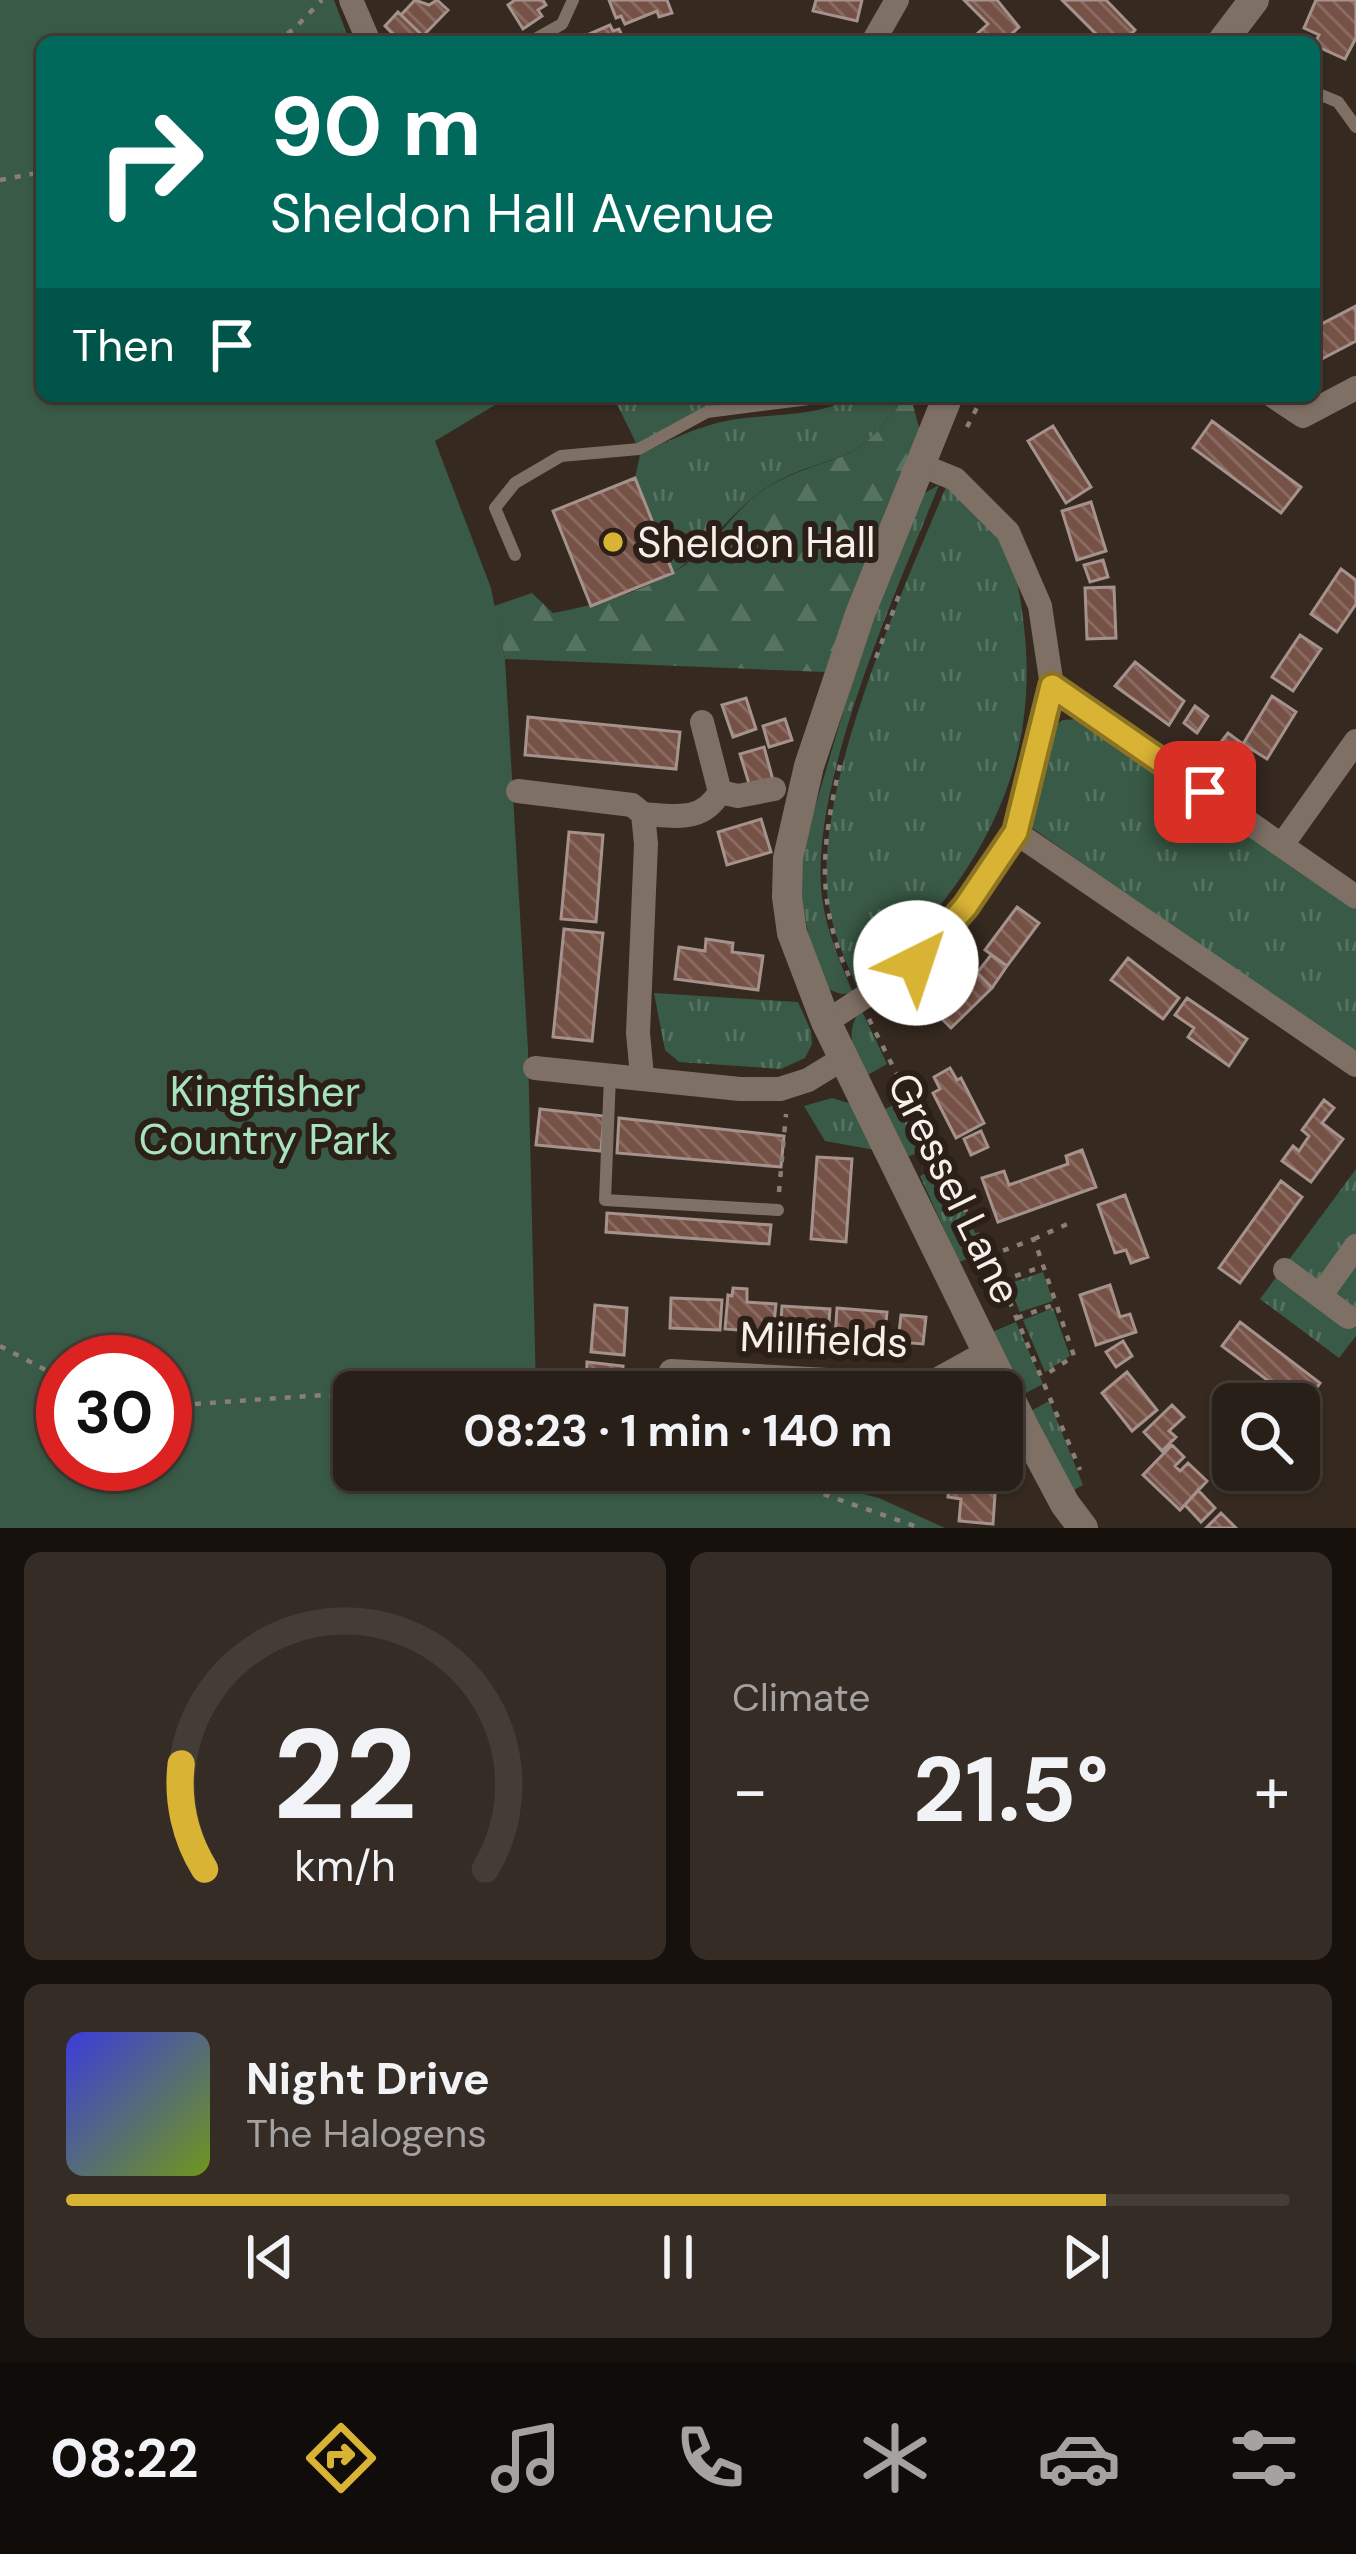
<!DOCTYPE html>
<meta charset="utf-8">
<style>
:root{--surface:#281f18;--page:#342c25;--text:#f1f3f6;--muted:#a5a2a2;--line:#443d37;--accent:#d9b334}
body{margin:0;font-family:"DM Sans",sans-serif;background:var(--page);color:var(--text);height:100vh;display:flex;flex-direction:column;font-size:45px;white-space:nowrap}
*{box-sizing:border-box;margin:0}
p{font-size:39px;color:var(--muted)}
.icon{flex:none;width:66px;height:66px;fill:none;stroke:currentColor;stroke-width:2;stroke-linecap:round;stroke-linejoin:round}
.map{position:relative;height:1528px;overflow:hidden}
.drawer{display:flex;flex-direction:column;gap:24px;padding:24px;background:#16110d;flex:1}
.drawer>*{flex:none}
.guide{position:absolute;left:36px;top:36px;width:1284px;height:366px;border-radius:18px;box-shadow:0 3px 9px #0004,0 0 0 3px var(--line);background:#00695c;color:#fff;overflow:hidden}
.fabs{position:absolute;left:1212px;top:1383px;display:grid;gap:24px}
.fabs a{display:grid;place-items:center;width:108px;height:108px;border-radius:18px;background:var(--surface);box-shadow:0 3px 9px #0004,0 0 0 3px var(--line);font-size:60px}
.speed{position:absolute;left:36px;top:1335px;display:flex;gap:24px;font-size:60px;font-weight:700;text-align:center}
.speed>*{display:grid;place-content:center;width:156px;height:156px;border-radius:50%;background:var(--surface);box-shadow:0 3px 9px #0004,0 0 0 3px var(--line);line-height:1}
.speed .limit{border:18px solid #d22;background:#fff;color:#111}
.pin{position:absolute;display:grid;place-items:center;width:102px;height:102px;color:#fff;margin:-51px;border-radius:24px;box-shadow:0 6px 18px #0006}
.me{position:absolute;width:132px;margin:-66px;rotate:41deg;stroke-linejoin:round;filter:drop-shadow(0 0 9px #0008)}
.turn{display:flex;align-items:center;gap:42px;height:252px;padding:0 36px;font-size:54px}
.turn .icon{width:156px;height:156px;stroke-width:2.5}
.turn b{display:block;font-size:84px;line-height:102px}
.then{display:flex;align-items:center;height:114px;padding:0 36px;background:#0003;gap:24px;font-size:45px}
.big{font-size:90px;font-weight:700;line-height:1.1}
.drawer .widget{flex:1;display:flex;flex-direction:column;justify-content:center;gap:18px;min-width:0;padding:0 42px;border-radius:18px;background:var(--page)}
.drawer .dial{align-items:center;gap:0}
.dial svg{height:312px;overflow:visible;fill:none;stroke:var(--line);stroke-width:7;stroke-linecap:round;text-anchor:middle}
.dial text{fill:var(--text);stroke:none}
.song{display:flex;align-items:center;gap:36px}
.cover{width:144px;height:144px;border-radius:18px;background:linear-gradient(135deg,hsl(240 70% 55%),hsl(80 70% 35%))}
.played{height:12px;border-radius:6px;background:linear-gradient(90deg,var(--accent) 85%,var(--line) 85%)}
.keys{display:flex;justify-content:space-around;direction:ltr}
.heat{display:flex;justify-content:space-between;align-items:center;font-size:66px;direction:ltr}
.drawer .tiles{flex:1;display:grid;gap:24px;grid-template-columns:1fr 1fr}
.widget:last-child{grid-column:span 2}
.trip{position:absolute;left:333px;top:1371px;width:690px;height:120px;border-radius:18px;background:var(--surface);box-shadow:0 3px 9px #0004,0 0 0 3px var(--line);font-weight:700;line-height:120px;text-align:center}
.menu{display:flex;height:192px;justify-content:space-around;align-items:center;background:#100c0a;color:var(--muted)}
.menu .icon{width:84px;height:84px}
.menu .selected{color:var(--accent)}
.menu b{font-size:54px;color:var(--text)}
.map>svg:first-child{display:block}
.grass{fill:url(#grass-tufts)}
.forest{fill:url(#forest-firs)}
.park{fill:#395a46;fill-rule:evenodd}
.building{fill:url(#building-back-hatch);stroke:#a5928c;stroke-width:3}
.lines{fill:none;stroke-linecap:round;stroke-linejoin:round}
.path{stroke:#897f77;stroke-width:4.5;stroke-dasharray:6 9;stroke-linecap:butt}
.service{stroke:#7e7065;stroke-width:12}
.minor{stroke:#7e7065;stroke-width:24}
.tertiary{stroke:#7e7065;stroke-width:30}
.route-casing{stroke:#8d7422;stroke-width:30}
.route{stroke:#d9b334;stroke-width:21}
.poi-dot{fill:#d9b334;stroke:#2b1f17;stroke-width:4.5}
.labels{text-anchor:middle;stroke-width:12;stroke-linejoin:round;paint-order:stroke}
.poi-label{font-size:42px;fill:#f7efe9;stroke:#2b1f17;text-anchor:start}
.park-label{font-size:42px;fill:#a7e4bd;stroke:#2b1f17}
.street-label{font-size:42px;fill:#f7efe9;stroke:#2b1f17}
</style>
<div class="map">
<svg width="1356" height="1528" viewBox="0 0 1356 1528">
<defs>
<pattern id="grass-tufts" width="24" height="20" patternUnits="userSpaceOnUse" patternTransform="scale(3)"><rect width="24" height="20" fill="#395a46"/><path d="M3 7l-1-3M5 7V3M7 7l1-3M15 17l-1-3M17 17v-4M19 17l1-3" fill="none" stroke="#567261"/></pattern>
<pattern id="forest-firs" width="22" height="20" patternUnits="userSpaceOnUse" patternTransform="scale(3)"><rect width="22" height="20" fill="#395a46"/><path d="M5 1l3.5 6h-7zM16 11l3.5 6h-7z" fill="#567261"/></pattern>
<pattern id="building-back-hatch" width="6" height="6" patternUnits="userSpaceOnUse" patternTransform="scale(3)"><rect width="6" height="6" fill="#765246"/><path d="M-1 5l2 2M0 0l6 6M5-1l2 2" fill="none" stroke="#8a6b61"/></pattern>
</defs>
<rect width="100%" height="100%" fill="#352920"/>
<path class="grass" d="M 613,396 L 721,396 L 707,412 L 639,449 Z
M 854,396 L 900,399 C 858,474 823,450 763,490 C 729,514 707,549 673,573 L 635,478 L 640,455 C 669,440 698,426 731,420 C 771,413 819,418 854,396 Z
M 939,485 C 897,590 808,786 822,897 C 826,930 840,962 853,993 L 841,994 L 828,989 L 811,949 L 802,901 L 802,851 L 860,655 L 921,495 Z
M 946,487 C 963,503 986,519 999,538 C 1016,562 1021,599 1024,627 C 1042,779 969,894 858,989 C 844,958 830,926 827,892 C 818,777 901,595 946,487 Z
M 1080,719 L 1356,910 L 1356,1058 L 1031,827 L 1028,818 L 1052,727 L 1063,720 Z
M 654,993 L 798,1002 L 811,1031 L 812,1044 L 805,1058 L 781,1069 L 679,1062 L 665,1050 Z
M 861,1009 L 887,1064 L 866,1076 C 854,1051 843,1034 861,1009 Z
M 832,1098 L 852,1104 L 875,1150 L 825,1141 L 804,1106 Z
M 906,1099 L 932,1147 L 907,1157 L 885,1109 Z
M 941,1166 L 985,1252 L 959,1262 L 920,1176 Z
M 1356,1169 L 1356,1336 L 1339,1358 L 1260,1299 Z
M 1043,1272 L 1053,1301 L 1020,1312 L 1008,1284 Z
M 1053,1308 L 1070,1356 L 1045,1372 L 1023,1320 Z
M 1016,1322 L 1043,1384 L 1024,1394 L 992,1332 Z
M 1049,1401 L 1083,1485 L 1072,1491 L 1031,1411 Z"/>
<path class="forest" d="M 900,399 L 913,405 L 920,431 L 825,672 L 505,659 L 494,606 L 532,593 L 553,613 C 602,604 661,587 699,554 C 723,534 738,506 765,489 C 826,451 859,472 900,399 Z"/>
<path class="park" d="M 0,0 L 334,0 L 350,42 L 42,42 L 42,396 L 510,396 L 435,441 L 491,588 L 505,659 L 528,1050 L 536,1392 L 354,1392 L 354,1470 L 771,1470 L 879,1498 L 945,1528 L 0,1528 ZM 63,1362 L 165,1362 L 165,1464 L 63,1464 Z"/>
<path class="building" d="M 415,0 L 429,5 L 437,0 L 448,10 L 423,36 L 401,15 Z
M 515,0 L 543,0 L 546,5 L 538,10 L 542,16 L 523,29 L 508,5 Z
M 609,0 L 667,0 L 672,13 L 659,17 L 657,11 L 625,24 L 621,16 L 616,18 Z
M 816,0 L 862,0 L 857,21 L 813,11 Z
M 964,0 L 997,0 L 1019,27 L 1003,42 L 968,42 L 988,24 Z
M 1062,0 L 1106,0 L 1135,30 L 1123,42 L 1104,42 Z
M 1316,0 L 1356,0 L 1356,38 L 1345,59 L 1314,45 L 1319,35 L 1304,28 Z
M 398,12 L 423,36 L 417,42 L 391,39 L 395,36 L 385,26 Z
M 610,25 L 613,31 L 619,29 L 625,42 L 571,42 Z
M 1356,306 L 1356,341 L 1314,363 L 1314,328 Z
M 1212,421 L 1301,487 L 1281,513 L 1193,448 Z
M 1053,426 L 1091,487 L 1066,503 L 1028,441 Z
M 635,478 L 673,573 L 591,606 L 553,511 Z
M 1091,502 L 1106,551 L 1077,560 L 1062,511 Z
M 1103,560 L 1108,577 L 1090,582 L 1084,565 Z
M 1341,569 L 1356,580 L 1356,604 L 1337,632 L 1311,614 Z
M 1114,587 L 1116,638 L 1087,639 L 1085,588 Z
M 1300,635 L 1321,649 L 1293,691 L 1272,677 Z
M 1135,662 L 1184,701 L 1169,725 L 1115,686 Z
M 1272,696 L 1296,712 L 1267,759 L 1243,744 Z
M 746,698 L 756,729 L 733,737 L 722,705 Z
M 1195,706 L 1208,716 L 1197,733 L 1184,723 Z
M 528,717 L 680,732 L 676,769 L 525,755 Z
M 785,719 L 792,740 L 769,747 L 763,726 Z
M 1228,733 L 1243,744 L 1232,759 L 1217,747 Z
M 764,747 L 773,780 L 750,787 L 740,754 Z
M 761,819 L 771,852 L 727,865 L 718,832 Z
M 569,832 L 603,835 L 596,922 L 561,919 Z
M 1017,907 L 1039,923 L 1007,966 L 985,950 Z
M 564,929 L 603,933 L 592,1041 L 553,1037 Z
M 706,939 L 733,943 L 732,952 L 763,956 L 758,990 L 675,979 L 679,947 L 705,951 Z
M 991,955 L 1007,966 L 992,988 L 977,973 Z
M 1128,958 L 1179,998 L 1163,1019 L 1111,980 Z
M 973,968 L 992,988 L 951,1028 L 932,1009 Z
M 1187,998 L 1247,1039 L 1229,1066 L 1188,1037 L 1194,1028 L 1175,1015 Z
M 950,1068 L 957,1080 L 961,1078 L 984,1123 L 956,1138 L 933,1093 L 940,1089 L 934,1077 Z
M 1324,1100 L 1334,1108 L 1322,1123 L 1343,1139 L 1311,1182 L 1282,1161 L 1293,1146 L 1299,1151 L 1309,1136 L 1302,1130 Z
M 540,1109 L 604,1116 L 601,1151 L 536,1145 Z
M 619,1118 L 784,1136 L 781,1167 L 617,1153 Z
M 981,1131 L 988,1147 L 971,1155 L 964,1139 Z
M 1082,1150 L 1096,1187 L 998,1222 L 982,1178 L 1004,1171 L 1009,1185 L 1068,1164 L 1066,1156 Z
M 817,1157 L 852,1159 L 846,1242 L 811,1239 Z
M 1281,1181 L 1302,1197 L 1240,1283 L 1219,1268 Z
M 1125,1195 L 1148,1257 L 1131,1263 L 1126,1250 L 1115,1253 L 1098,1205 Z
M 607,1213 L 771,1225 L 769,1244 L 606,1232 Z
M 1110,1285 L 1120,1317 L 1130,1314 L 1136,1332 L 1096,1345 L 1080,1295 Z
M 733,1288 L 747,1289 L 747,1302 L 776,1304 L 773,1333 L 725,1329 L 728,1295 L 732,1296 Z
M 671,1298 L 722,1300 L 720,1330 L 670,1328 Z
M 595,1305 L 627,1308 L 624,1355 L 591,1352 Z
M 782,1306 L 830,1309 L 828,1337 L 780,1334 Z
M 837,1308 L 887,1312 L 884,1342 L 835,1338 Z
M 901,1315 L 926,1317 L 923,1344 L 898,1342 Z
M 1240,1322 L 1320,1383 L 1303,1407 L 1222,1346 Z
M 1123,1341 L 1132,1356 L 1116,1367 L 1106,1352 Z
M 587,1362 L 623,1366 L 621,1392 L 586,1392 Z
M 1127,1372 L 1157,1410 L 1132,1431 L 1102,1393 Z
M 1172,1405 L 1184,1417 L 1169,1431 L 1176,1437 L 1162,1451 L 1144,1432 Z
M 1172,1445 L 1184,1457 L 1175,1466 L 1180,1471 L 1188,1463 L 1207,1481 L 1180,1510 L 1143,1475 Z
M 950,1475 L 996,1479 L 993,1524 L 959,1521 L 961,1499 L 948,1497 Z
M 1198,1490 L 1215,1508 L 1201,1522 L 1185,1505 Z
M 1221,1513 L 1236,1528 L 1206,1528 Z"/>
<g class="lines">
<path class="path" d="M 275,42 L 294,29 L 322,0
M 0,180 L 42,172
M 967,427 L 983,396
M 876,658 L 899,595
M 840,765 C 822,844 815,900 849,976
M 869,1019 L 1001,1281 L 1080,1470
M 779,1192 L 786,1114
M 1034,1239 L 1074,1221
M 989,1256 L 1034,1239 L 1074,1356 L 1042,1377
M 1001,1281 L 1041,1267
M 1017,1318 L 1056,1304
M 0,1346 L 63,1379
M 165,1406 L 324,1395 L 354,1398
M 737,1470 L 798,1485 L 920,1528"/>
<path class="service" d="M 530,42 L 562,24 L 573,0
M 1314,92 L 1338,102 L 1356,127
M 515,555 L 495,508 L 515,483 L 561,456 L 639,449 L 707,412 L 834,396
M 610,1076 L 605,1200 L 778,1210"/>
<path class="minor" d="M 351,0 L 369,42
M 873,42 L 897,0
M 1273,396 L 1303,416 L 1356,388
M 1052,686 L 1356,897
M 518,791 L 632,805 L 643,814 L 646,844 L 638,1033 L 642,1076
M 720,792 L 738,796 L 774,789
M 643,814 C 675,816 702,823 720,792 L 702,722
M 1015,832 L 1356,1065
M 1282,845 L 1356,741
M 826,1022 L 916,963 L 966,906 L 1015,832 L 1052,686 L 1040,606 L 1008,532 L 955,479 L 918,464
M 535,1068 L 740,1089 L 780,1089 L 808,1080 L 844,1058
M 1285,1270 L 1348,1317
M 1321,1295 L 1356,1246
M 669,1392 L 671,1371 L 916,1385 L 938,1379 L 987,1352"/>
<path class="tertiary" d="M 1222,42 L 1254,0
M 948,396 L 860,614 L 809,766 L 788,858 L 787,897 L 792,933 L 826,1022 L 1025,1429 L 1065,1504 L 1083,1528"/>
</g>
<g class="lines">
<g class="route-casing">
<path id="route" d="M 916,963 L 966,906 L 1016,832 L 1052,686 L 1205,792"/>
</g>
<use href="#route" class="route"/>
</g>
<circle class="poi-dot" cx="613" cy="542" r="12"/>
<g class="labels">
<g class="poi-label">
<text x="637" y="557">Sheldon Hall</text>
</g>
<g class="park-label">
<text x="265" y="1106">Kingfisher<tspan x="265" dy="48">Country Park</tspan></text>
</g>
<g class="street-label">
<text transform="translate(955 1188) rotate(64)" y="15">Gressel Lane</text>
<text transform="translate(824 1339) rotate(2)" y="15">Millfields</text>
</g>
</g>
</svg>
<div class="fabs">
<a><svg class="icon" aria-label="search" viewBox="0 0 24 24"><circle cx="10" cy="10" r="6"/><path d="M15 15l6 6"/></svg></a>
</div>
<div class="speed"><div class="limit">30</div></div>
<div class="pin" style="left:1205px;top:792px;background:#d93025"><svg class="icon" aria-label="arrive" viewBox="0 0 24 24"><path d="M6 21V4h12l-3 4 3 4H6"/></svg></div>
<svg class="me" style="left:916px;top:963px" viewBox="-20 -20 40 40"><circle r="19" fill="#fff"/><path d="M0-13L10 11 0 6-10 11z" fill="#d9b334"/></svg>
<div class="trip">08:23 · 1 min · 140 m</div>
<div class="guide">
<div class="turn"><svg class="icon" aria-label="right" viewBox="0 0 24 24"><path d="M7 20v-9h11M14 6l5 5-5 5"/></svg><div><b>90 m</b>Sheldon Hall Avenue</div></div>
<div class="then">Then<svg class="icon" aria-label="arrive" viewBox="0 0 24 24"><path d="M6 21V4h12l-3 4 3 4H6"/></svg></div>
</div>
</div>
<section class="drawer">
<div class="tiles">
<div class="widget dial"><svg viewBox="0 0 100 80">
<path d="M14 69A42 42 0 1 1 86 69"/>
<path d="M14 69A42 42 0 0 1 8 42" stroke="#d9b334"/>
<text x="50" y="56" font-size="32" font-weight="700">22</text>
<text x="50" y="72" font-size="11">km/h</text>
</svg></div>
<div class="widget"><p>Climate</p>
<div class="heat"><a>−</a><b class="big">21.5°</b><a>+</a></div>
</div>
<div class="widget">
<div class="song"><i class="cover"></i><div><b>Night Drive</b><p>The Halogens</p></div></div>
<div class="played"></div>
<div class="keys"><svg class="icon" aria-label="previous" viewBox="0 0 24 24"><path d="M18 5L8 12l10 7zM5 5v14"/></svg><svg class="icon" aria-label="pause" viewBox="0 0 24 24"><path d="M8 5v14M16 5v14"/></svg><svg class="icon" aria-label="next" viewBox="0 0 24 24"><path d="M6 5l10 7-10 7zM19 5v14"/></svg></div>
</div>
</div>
</section>
<nav class="menu">
<b>08:22</b>
<svg class="icon selected" aria-label="directions" viewBox="0 0 24 24"><path d="M12 3l9 9-9 9-9-9zM9 14v-3h6M13 9l2 2-2 2"/></svg>
<svg class="icon" aria-label="music" viewBox="0 0 24 24"><path d="M9 18V5l10-2v13"/><circle cx="6" cy="18" r="3"/><circle cx="16" cy="16" r="3"/></svg>
<svg class="icon" aria-label="phone" viewBox="0 0 24 24"><path d="M5 4h4l2 5-3 2q2 4 5 5l2-3 5 2v4C11 20 4 13 5 4z"/></svg>
<svg class="icon" aria-label="climate" viewBox="0 0 24 24"><path d="M12 3v18M4 7l16 10M4 17L20 7"/></svg>
<svg class="icon" aria-label="car" viewBox="0 0 24 24"><path d="M5 17H2v-5l4-1 3-4h7l3 4 3 1v5h-3M9 17h6M6 11h13"/><circle cx="7" cy="17" r="2"/><circle cx="17" cy="17" r="2"/></svg>
<svg class="icon" aria-label="filters" viewBox="0 0 24 24"><path d="M4 7h16M4 17h16"/><circle cx="9" cy="7" r="2"/><circle cx="15" cy="17" r="2"/></svg>
</nav>
